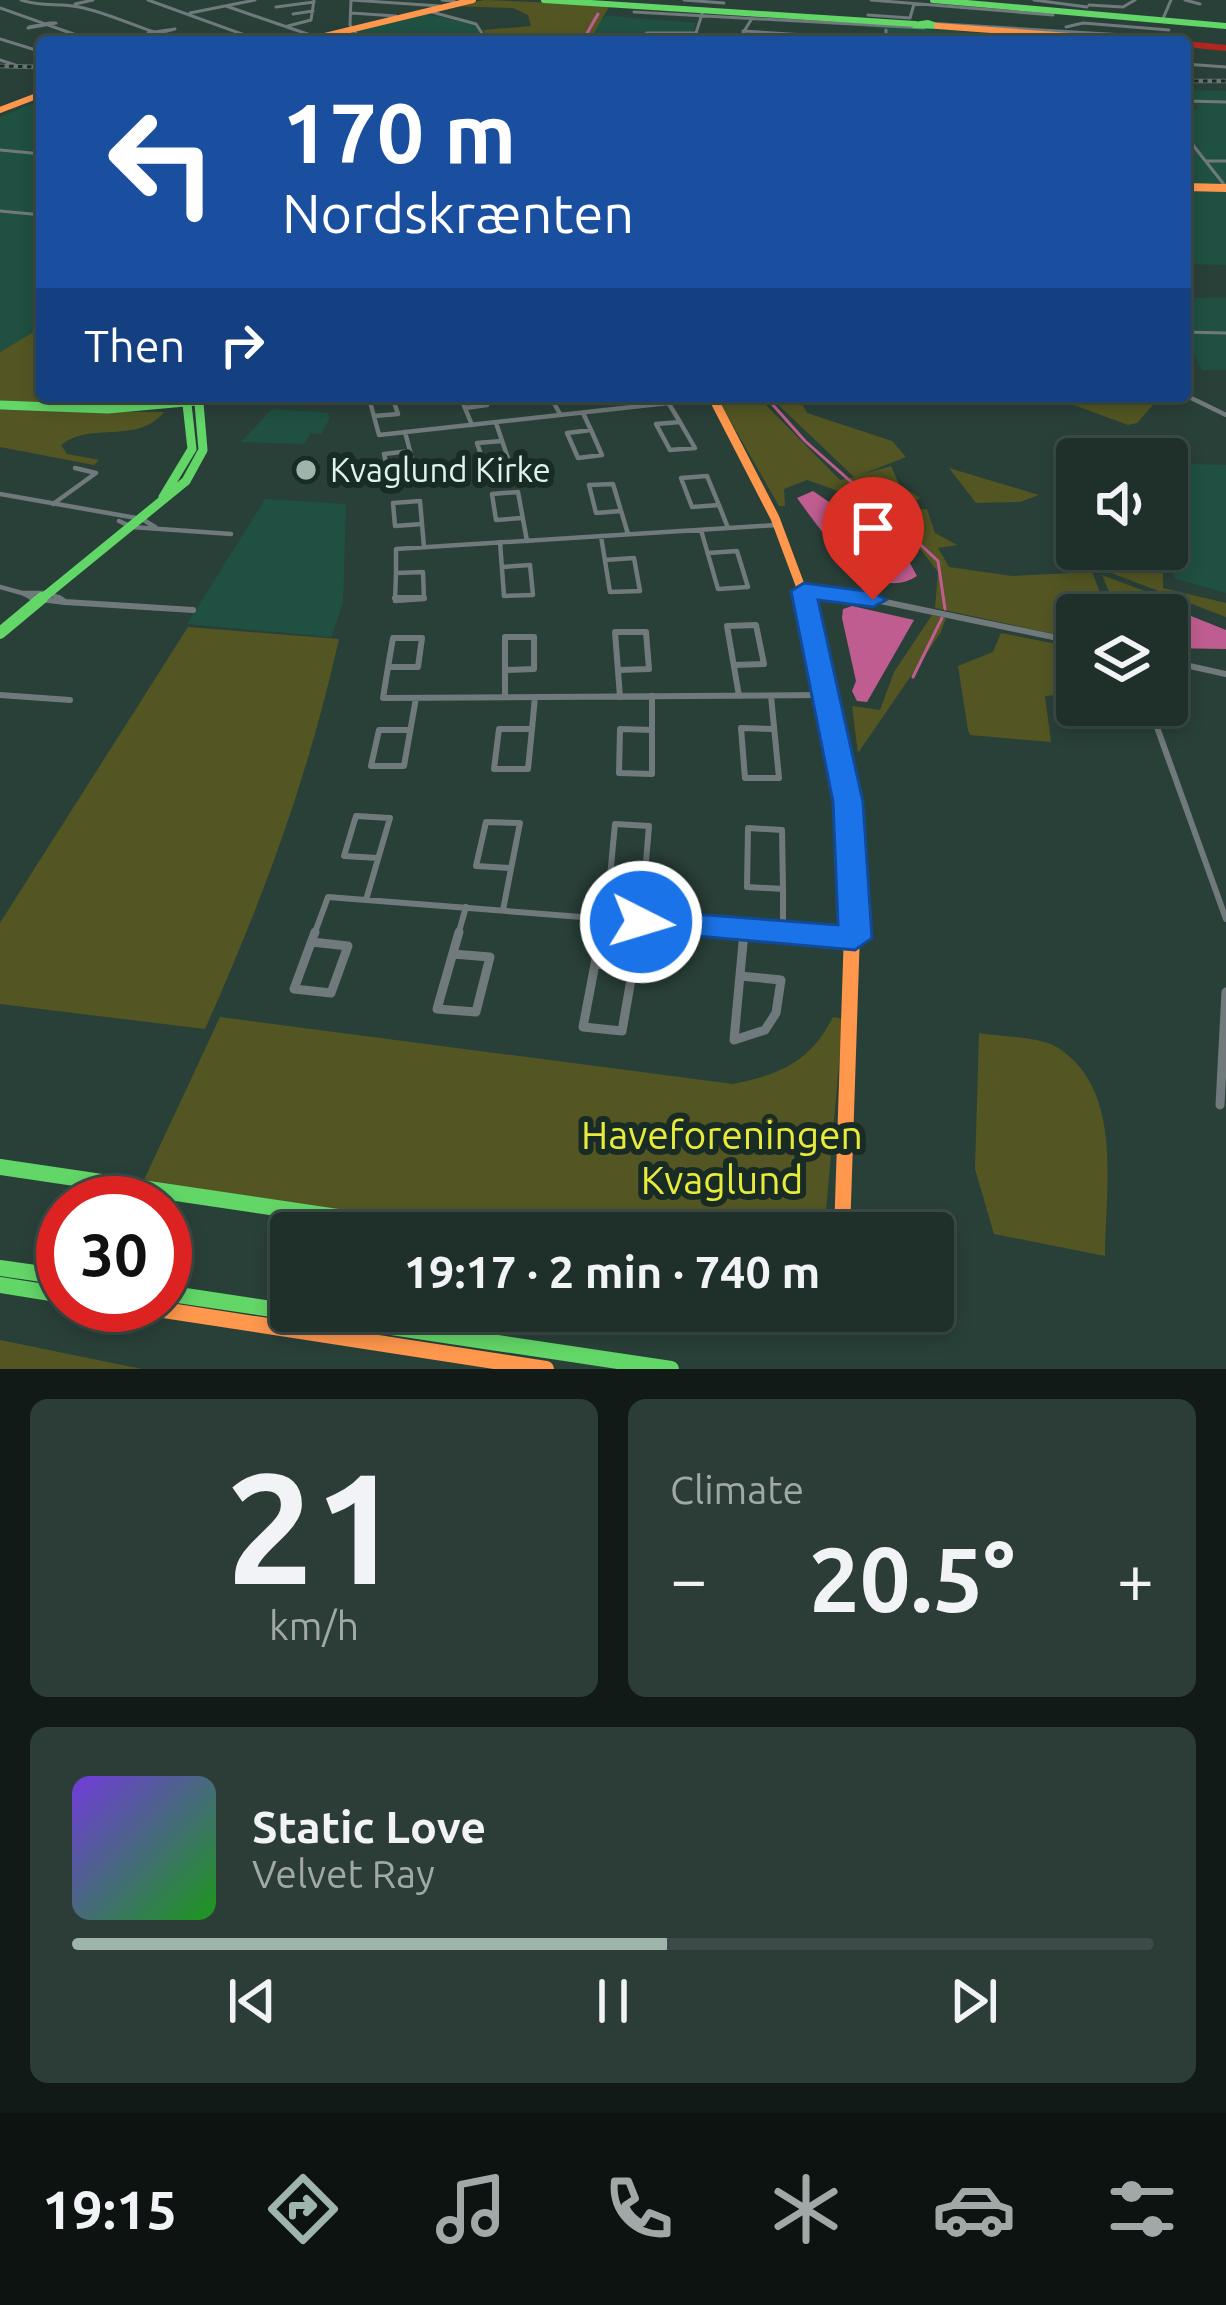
<!DOCTYPE html>
<meta charset="utf-8">
<style>
:root{--surface:#1f302a;--page:#2c3c36;--text:#f1f3f6;--muted:#a1a9a8;--line:#3c4b47;--accent:#9eb5ac}
body{margin:0;font-family:Ubuntu,sans-serif;background:var(--page);color:var(--text);height:100vh;display:flex;flex-direction:column;font-size:45px;white-space:nowrap}
*{box-sizing:border-box;margin:0}
p{font-size:39px;color:var(--muted)}
.icon{flex:none;width:66px;height:66px;fill:none;stroke:currentColor;stroke-width:2;stroke-linecap:round;stroke-linejoin:round}
.map{position:relative;height:1369px;overflow:hidden}
.drawer{display:flex;flex-direction:column;gap:30px;padding:30px;background:#111a17;flex:1}
.drawer>*{flex:none}
.banner{position:absolute;left:36px;top:36px;width:1155px;height:366px;border-radius:12px;box-shadow:0 6px 18px #0003,0 0 0 3px var(--line);background:#1a4fa0;color:#fff;overflow:hidden}
.tools{position:absolute;left:1056px;top:438px;display:grid;gap:24px}
.tools a{display:grid;place-items:center;width:132px;height:132px;border-radius:12px;background:var(--surface);box-shadow:0 6px 18px #0003,0 0 0 3px var(--line);font-size:60px}
.speed{position:absolute;left:36px;top:1176px;display:flex;gap:24px;font-size:60px;font-weight:700;text-align:center}
.speed>*{display:grid;place-content:center;width:156px;height:156px;border-radius:50%;background:var(--surface);box-shadow:0 6px 18px #0003,0 0 0 3px var(--line);line-height:1}
.speed .limit{border:18px solid #d22;background:#fff;color:#111}
.pin{position:absolute;display:grid;place-items:center;width:102px;height:102px;color:#fff;margin:-123px -51px;border-radius:50% 50% 50% 0;rotate:-45deg;box-shadow:0 0 12px #0007}
.pin .icon{rotate:45deg}
.me{position:absolute;width:132px;margin:-66px;rotate:95deg;stroke-linejoin:round;filter:drop-shadow(0 0 9px #0008)}
.turn{display:flex;align-items:center;gap:42px;height:252px;padding:0 48px;font-size:54px}
.turn .icon{width:156px;height:156px;stroke-width:2.5}
.turn b{display:block;font-size:84px;line-height:102px}
.then{display:flex;align-items:center;height:114px;padding:0 48px;background:#0003;gap:24px;font-size:45px}
.big{font-size:90px;font-weight:700;line-height:1.1}
.drawer .card{flex:1;display:flex;flex-direction:column;justify-content:center;gap:18px;min-width:0;padding:0 42px;border-radius:18px;background:var(--page)}
.drawer .dial{align-items:center;gap:0}
.dial b{font-size:156px;line-height:1}
.song{display:flex;align-items:center;gap:36px}
.cover{width:144px;height:144px;border-radius:18px;background:linear-gradient(135deg,hsl(260 70% 55%),hsl(120 70% 35%))}
.played{height:12px;border-radius:6px;background:linear-gradient(90deg,var(--accent) 55%,var(--line) 55%)}
.keys{display:flex;justify-content:space-around;direction:ltr}
.heat{display:flex;justify-content:space-between;align-items:center;font-size:66px;direction:ltr}
.drawer .tiles{flex:1;display:grid;gap:30px;grid-template-columns:1fr 1fr}
.card:last-child{grid-column:span 2}
.trip{position:absolute;left:270px;top:1212px;width:684px;height:120px;border-radius:12px;background:var(--surface);box-shadow:0 6px 18px #0003,0 0 0 3px var(--line);font-weight:700;line-height:120px;text-align:center}
.tabs{display:flex;height:192px;justify-content:space-around;align-items:center;background:#0c1311;color:var(--muted)}
.tabs .icon{width:84px;height:84px}
.tabs .selected{color:var(--accent)}
.tabs b{font-size:54px;color:var(--text)}
.map>svg:first-child{display:block}
.built{fill:#1f5042}
.green{fill:#535623}
.water{fill:#c05d90}
.lines{fill:none;stroke-linecap:round;stroke-linejoin:round}
.stream{stroke:#c05d90;stroke-width:3}
.street-far3{stroke:#70797b;stroke-width:3}
.street-far2{stroke:#70797b;stroke-width:4.5}
.street-far1{stroke:#70797b;stroke-width:6}
.street{stroke:#70797b;stroke-width:9}
.fast-far3{stroke:#63d668;stroke-width:6}
.fast-far2{stroke:#63d668;stroke-width:9}
.fast-far1{stroke:#63d668;stroke-width:12}
.fast{stroke:#63d668;stroke-width:16}
.slow-far4{stroke:#ff974d;stroke-width:6}
.slow-far3{stroke:#ff974d;stroke-width:8}
.slow-far2{stroke:#ff974d;stroke-width:9}
.slow-far1{stroke:#ff974d;stroke-width:12}
.slow{stroke:#ff974d;stroke-width:16}
.jam{stroke:#b3261e;stroke-width:6}
.rail-casing{stroke:#6a7674;stroke-width:4.5}
.rail{stroke:#192b25;stroke-width:3;stroke-dasharray:4.5;stroke-linecap:butt}
.route{fill:#1a73e8;stroke:#114b97;stroke-width:3}
.poi-dot{fill:#9eb5ac;stroke:#192b25;stroke-width:4.5}
.labels{text-anchor:middle;stroke-width:12;stroke-linejoin:round;paint-order:stroke}
.poi-label{font-size:33px;fill:#ddf4eb;stroke:#192b25;text-anchor:start}
.near-park-label{font-size:39px;fill:#e9eb3b;stroke:#192b25}
</style>
<div class="map">
<svg width="1226" height="1369" viewBox="0 0 1226 1369">
<rect width="100%" height="100%" fill="#294038"/>
<path class="built" d="M 423,13 L 474,25 L 494,42 L 323,38 Z
M 606,15 L 633,18 L 696,23 L 693,32 L 591,34 Z
M 870,23 L 925,29 L 1137,42 L 884,42 L 884,29 L 867,27 Z
M 1185,90 L 1226,91 L 1226,265 L 1185,264 L 1185,110 L 1199,109 Z
M 42,99 L 42,327 L 0,352 L 0,117 Z
M 1185,298 L 1226,298 L 1226,370 L 1202,370 L 1185,335 Z
M 272,409 L 328,413 L 330,418 L 321,434 L 311,433 L 304,444 L 241,442 Z
M 1167,463 L 1226,465 L 1226,593 L 1174,578 L 1164,549 Z
M 265,499 L 346,504 L 343,603 L 331,637 L 187,624 Z"/>
<path class="green" d="M 485,0 L 610,5 L 589,42 L 489,40 L 483,30 L 531,26 L 528,15 L 513,8 L 452,6 Z
M 42,327 L 42,396 L 212,396 L 102,405 L 0,401 L 0,352 Z
M 716,396 L 757,396 L 840,480 L 854,477 L 769,396 L 798,396 L 807,413 L 892,441 L 906,457 L 863,474 L 891,466 L 899,484 L 920,498 L 903,510 L 927,509 L 935,533 L 957,545 L 938,548 L 949,567 L 1012,576 L 1092,572 L 1109,615 L 1077,615 L 1077,639 L 935,608 L 938,572 C 898,517 869,501 807,480 L 784,489 L 785,506 L 779,506 Z
M 1074,396 L 1161,396 L 1137,423 L 1128,425 L 1063,401 Z
M 0,410 L 164,412 C 137,445 91,421 61,445 L 67,454 L 99,460 L 94,465 L 0,447 Z
M 949,468 L 1039,495 L 1020,502 L 976,503 Z
M 1093,549 L 1145,549 L 1163,555 L 1163,588 L 1226,603 L 1226,617 L 1101,569 Z
M 1102,575 L 1163,598 L 1169,609 L 1161,615 L 1119,615 Z
M 932,615 L 946,618 L 941,632 L 858,753 L 852,706 L 880,710 L 894,672 Z
M 188,627 L 339,639 C 308,778 263,899 205,1029 L 0,1004 L 0,923 Z
M 1001,633 L 1077,648 L 1077,693 L 1045,696 L 1051,742 L 970,735 L 968,730 L 958,666 L 993,652 Z
M 220,1017 L 733,1084 C 780,1075 811,1061 833,1017 L 843,1019 L 824,1233 L 509,1233 L 143,1182 Z
M 979,1033 C 1001,1037 1042,1036 1060,1049 C 1124,1093 1105,1189 1105,1256 L 994,1234 L 975,1169 Z
M 0,1340 L 142,1369 L 0,1369 Z"/>
<path class="water" d="M 813,491 L 905,554 L 917,576 C 870,607 821,530 797,498 Z
M 852,606 L 914,620 L 867,702 L 857,701 L 852,691 L 856,681 L 842,618 L 843,609 Z
M 1191,616 L 1226,630 L 1226,649 L 1167,648 L 1167,620 Z"/>
<g class="lines">
<path class="stream" d="M 582,42 L 598,14
M 765,396 L 805,441 L 875,503
M 880,507 L 938,561 L 945,609
M 913,677 L 942,618"/>
<path class="street-far3" d="M 21,0 C 41,7 59,3 79,7 C 118,15 152,36 192,42
M 148,0 L 256,39
M 442,0 L 454,1
M 684,0 L 724,3
M 871,0 L 1053,15
M 1034,0 L 1087,7
M 1185,0 L 1200,4
M 75,4 L 93,0
M 1089,5 L 1123,7 L 1135,0
M 226,6 L 319,38
M 276,7 L 314,2
M 0,8 L 96,42
M 428,11 L 476,24 L 487,41 L 470,42
M 634,12 L 924,28
M 190,13 L 255,0
M 351,13 L 396,16
M 293,14 L 313,11
M 702,14 L 696,33 L 708,42
M 868,15 L 910,18 L 914,4
M 751,20 L 743,33 L 758,42
M 1162,21 L 1171,0
M 50,23 L 56,23 L 28,28 L 29,27 Z
M 926,23 L 1174,38
M 288,26 L 311,20 L 314,0
M 1066,27 L 1083,23 L 1169,30
M 886,30 L 886,42
M 743,31 L 836,37
M 148,33 L 175,29 L 155,34
M 87,36 L 93,36 L 66,41 L 67,40 Z
M 0,39 L 42,52
M 104,42 L 120,38
M 362,42 L 350,25 L 351,0 L 440,6
M 604,42 L 608,35
M 633,42 L 647,33 L 696,33
M 0,60 L 15,65
M 1185,64 L 1226,67
M 1185,101 L 1226,102
M 1185,135 L 1226,187
M 0,150 L 42,154
M 1206,161 L 1226,161
M 0,211 L 42,215
M 1185,332 L 1226,333"/>
<path class="street-far2" d="M 1185,395 L 1226,415
M 390,396 L 369,398 L 379,435 L 713,398
M 460,396 L 472,425
M 550,396 L 560,414
M 551,398 L 564,396
M 669,404 L 680,422
M 465,408 L 487,405 L 483,396
M 583,413 L 591,430
M 374,416 L 398,414 L 392,396
M 680,422 L 695,448 L 670,450 L 656,424 Z
M 496,423 L 510,464 L 485,467 L 477,443 L 502,441
M 591,430 L 602,455 L 578,458 L 567,433 Z
M 405,432 L 410,451
M 410,451 L 415,473 L 389,475 L 384,454 Z
M 707,476 L 719,505 L 692,507 L 681,478 Z
M 0,494 L 142,519 L 155,527
M 53,504 L 96,473 L 75,468
M 719,505 L 728,528
M 621,511 L 596,513 L 589,485 L 613,484 L 628,534
M 522,518 L 496,520 L 492,494 L 518,492 L 527,541
M 119,521 L 132,527 L 231,534
M 422,524 L 395,526 L 393,503 L 420,501 L 424,547
M 701,530 L 718,589 L 748,587 L 737,551 L 708,553
M 601,536 L 610,592 L 640,591 L 634,558 L 605,560
M 500,542 L 504,596 L 533,595 L 530,565 L 502,567
M 423,572 L 424,599 L 395,601 L 396,573 Z
M 396,573 L 396,549 L 776,525
M 0,587 L 22,593
M 804,591 L 881,601
M 38,601 L 22,593 L 50,593 L 64,601"/>
<path class="street-far1" d="M 32,598 L 65,602 L 59,598
M 395,598 L 424,598
M 866,598 L 1077,642
M 65,602 L 193,610
M 505,637 L 534,637 L 534,669 L 505,670 Z
M 393,638 L 422,638 L 418,667 L 388,667 Z
M 1167,661 L 1226,674
M 734,665 L 764,664 L 756,625 L 727,626 L 739,696
M 388,667 L 383,698 L 825,695
M 505,670 L 505,697
M 619,670 L 649,669 L 646,632 L 615,632 L 620,697
M 0,695 L 70,700
M 652,696 L 652,730
M 771,696 L 779,778 L 745,778 L 741,728 L 774,729
M 1149,705 L 1226,919
M 499,729 L 532,729 L 528,769 L 494,769 Z
M 532,729 L 535,697
M 620,729 L 652,730 L 652,774 L 619,773 Z
M 410,730 L 379,730 L 371,766 L 404,766 L 416,698
M 748,828 L 782,830 L 783,889 L 747,887 Z
M 783,889 L 783,934
M 366,900 L 390,818 L 356,816 L 344,856 L 378,858
M 503,910 L 520,823 L 486,822 L 476,866 L 511,868
M 641,922 L 649,826 L 615,824 L 610,877 L 644,879
M 314,935 L 328,897 L 811,935
M 458,935 L 466,907
M 601,935 L 604,919
M 744,935 L 744,930"/>
<path class="street" d="M 772,932 L 851,938
M 312,942 L 348,946 L 331,993 L 294,989 L 315,932
M 453,954 L 490,957 L 476,1012 L 437,1009 L 459,932
M 595,964 L 633,968 L 622,1031 L 583,1027 Z
M 595,964 L 602,932
M 740,976 L 781,980 L 776,1013 L 765,1030 L 734,1040 L 744,932
M 1220,1105 L 1226,992"/>
<path class="fast-far3" d="M 544,0 L 915,24
M 933,0 L 1226,26
M 928,23 L 937,26 L 914,25 Z"/>
<path class="fast-far2" d="M 0,405 L 108,409 L 251,396
M 163,497 L 192,449 L 187,404
M 39,601 L 186,481 L 203,450 L 199,403"/>
<path class="fast-far1" d="M 0,633 L 42,598"/>
<path class="fast" d="M 0,1167 L 446,1233
M 0,1268 L 63,1277
M 0,1285 L 63,1295
M 165,1293 L 671,1369"/>
<path class="slow-far4" d="M 937,26 L 1151,42
M 300,42 L 473,0
M 0,110 L 42,94"/>
<path class="slow-far3" d="M 1185,187 L 1226,188"/>
<path class="slow-far2" d="M 712,396 L 775,518 L 806,601"/>
<path class="slow-far1" d="M 805,598 L 838,752 L 852,935"/>
<path class="slow" d="M 842,1233 L 852,932
M 131,1305 L 546,1369"/>
<path class="jam" d="M 1185,44 L 1226,48"/>
<g class="rail-casing">
<path id="rail" d="M 0,66 L 42,67
M 1185,81 L 1226,81"/>
</g>
<use href="#rail" class="rail"/>
</g>
<path class="route" d="M 804,583 L 873,592 L 886,600 L 873,607 L 818,600 L 863,802 L 872,938 L 855,950 L 629,930 L 624,922 L 629,914 L 641,910 L 838,925 L 833,802 L 791,591 Z"/>
<circle class="poi-dot" cx="306" cy="470" r="12"/>
<g class="labels">
<g class="poi-label">
<text x="330" y="482">Kvaglund Kirke</text>
</g>
<g class="near-park-label">
<text x="722" y="1149">Haveforeningen<tspan x="722" dy="45">Kvaglund</tspan></text>
</g>
</g>
</svg>
<div class="tools">
<a><svg class="icon" aria-label="sound" viewBox="0 0 24 24"><path d="M4 9h4l5-4v14l-5-4H4zM17 9q2 3 0 6"/></svg></a>
<a><svg class="icon" aria-label="layers" viewBox="0 0 24 24"><path d="M12 4l9 5-9 5-9-5zM3 14l9 5 9-5"/></svg></a>
</div>
<div class="speed"><div class="limit">30</div></div>
<div class="pin" style="left:873px;top:600px;background:#d93025"><svg class="icon" aria-label="arrive" viewBox="0 0 24 24"><path d="M6 21V4h12l-3 4 3 4H6"/></svg></div>
<svg class="me" style="left:641px;top:922px" viewBox="-20 -20 40 40"><circle r="17" fill="#1a73e8" stroke="#fff" stroke-width="3"/><path d="M0-11L8 9 0 5-8 9z" fill="#fff"/></svg>
<div class="trip">19:17 · 2 min · 740 m</div>
<div class="banner">
<div class="turn"><svg class="icon" aria-label="left" viewBox="0 0 24 24"><path d="M17 20v-9H6M10 6l-5 5 5 5"/></svg><div><b>170 m</b>Nordskrænten</div></div>
<div class="then">Then<svg class="icon" aria-label="right" viewBox="0 0 24 24"><path d="M7 20v-9h11M14 6l5 5-5 5"/></svg></div>
</div>
</div>
<section class="drawer">
<div class="tiles">
<div class="card dial"><b>21</b><p>km/h</p></div>
<div class="card"><p>Climate</p>
<div class="heat"><a>−</a><b class="big">20.5°</b><a>+</a></div>
</div>
<div class="card">
<div class="song"><i class="cover"></i><div><b>Static Love</b><p>Velvet Ray</p></div></div>
<div class="played"></div>
<div class="keys"><svg class="icon" aria-label="previous" viewBox="0 0 24 24"><path d="M18 5L8 12l10 7zM5 5v14"/></svg><svg class="icon" aria-label="pause" viewBox="0 0 24 24"><path d="M8 5v14M16 5v14"/></svg><svg class="icon" aria-label="next" viewBox="0 0 24 24"><path d="M6 5l10 7-10 7zM19 5v14"/></svg></div>
</div>
</div>
</section>
<nav class="tabs">
<b>19:15</b>
<svg class="icon selected" aria-label="directions" viewBox="0 0 24 24"><path d="M12 3l9 9-9 9-9-9zM9 14v-3h6M13 9l2 2-2 2"/></svg>
<svg class="icon" aria-label="music" viewBox="0 0 24 24"><path d="M9 18V5l10-2v13"/><circle cx="6" cy="18" r="3"/><circle cx="16" cy="16" r="3"/></svg>
<svg class="icon" aria-label="phone" viewBox="0 0 24 24"><path d="M5 4h4l2 5-3 2q2 4 5 5l2-3 5 2v4C11 20 4 13 5 4z"/></svg>
<svg class="icon" aria-label="climate" viewBox="0 0 24 24"><path d="M12 3v18M4 7l16 10M4 17L20 7"/></svg>
<svg class="icon" aria-label="car" viewBox="0 0 24 24"><path d="M5 17H2v-5l4-1 3-4h7l3 4 3 1v5h-3M9 17h6M6 11h13"/><circle cx="7" cy="17" r="2"/><circle cx="17" cy="17" r="2"/></svg>
<svg class="icon" aria-label="filters" viewBox="0 0 24 24"><path d="M4 7h16M4 17h16"/><circle cx="9" cy="7" r="2"/><circle cx="15" cy="17" r="2"/></svg>
</nav>
